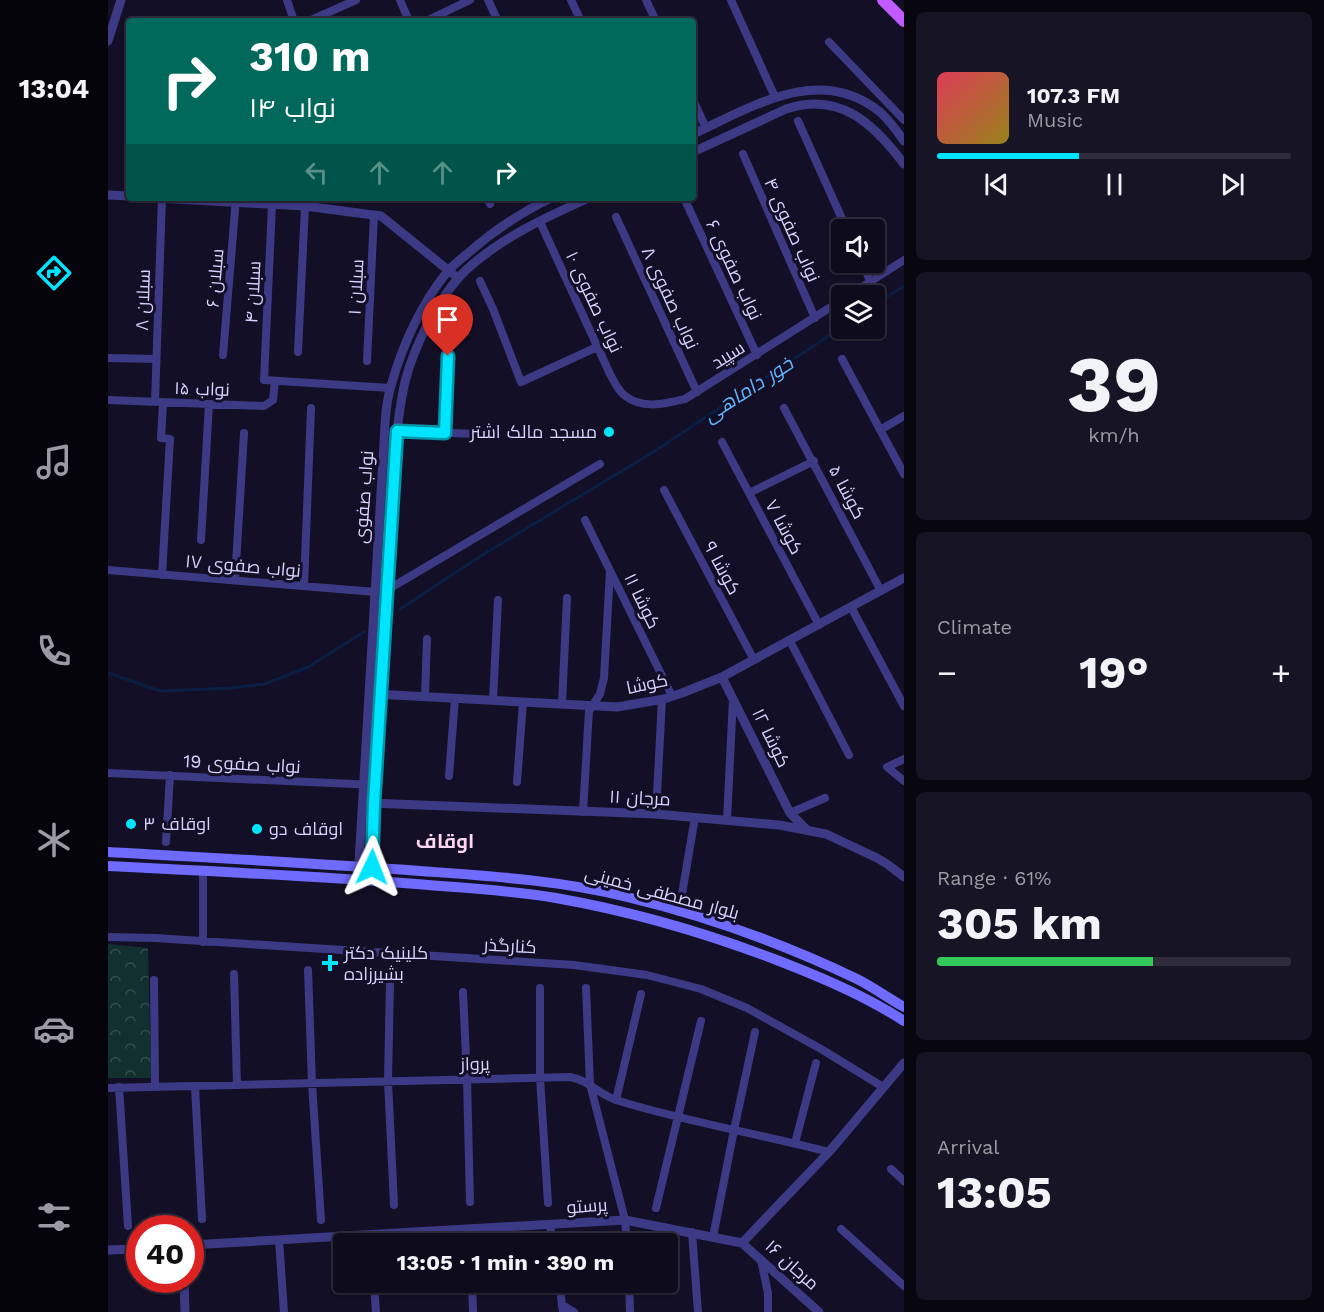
<!DOCTYPE html>
<meta charset="utf-8">
<style>
:root{--surface:#0e0b1c;--page:#171425;--text:#f1f3f6;--muted:#9b9ba3;--line:#2e2b3b;--accent:#00e5ff}
body{margin:0;font-family:"Work Sans",Cairo,sans-serif;background:var(--page);color:var(--text);height:100vh;display:flex;flex-direction:column;font-size:22px;white-space:nowrap}
*{box-sizing:border-box;margin:0}
p{font-size:20px;color:var(--muted)}
.icon{flex:none;width:33px;height:33px;fill:none;stroke:currentColor;stroke-width:2;stroke-linecap:round;stroke-linejoin:round}
.map{position:relative;flex:1;overflow:hidden}
.drawer{display:flex;flex-direction:column;gap:12px;padding:12px;background:#08060f;width:420px}
.drawer>*{flex:none}
.hud{position:absolute;left:18px;top:18px;width:570px;height:183px;border-radius:6px;box-shadow:0 2px 4px #0004,0 0 0 2px var(--line);background:#00695c;color:#fff;overflow:hidden}
.buttons{position:absolute;left:723px;top:219px;display:grid;gap:12px}
.buttons a{display:grid;place-items:center;width:54px;height:54px;border-radius:6px;background:var(--surface);box-shadow:0 2px 4px #0004,0 0 0 2px var(--line);font-size:30px}
.speed{position:absolute;left:18px;top:1215px;display:flex;gap:12px;font-size:30px;font-weight:700;text-align:center}
.speed>*{display:grid;place-content:center;width:78px;height:78px;border-radius:50%;background:var(--surface);box-shadow:0 2px 4px #0004,0 0 0 2px var(--line);line-height:1}
.speed .limit{border:9px solid #d22;background:#fff;color:#111}
.pin{position:absolute;display:grid;place-items:center;width:51px;height:51px;color:#fff;margin:-62px -26px;border-radius:50% 50% 50% 0;rotate:-45deg;box-shadow:0 0 6px #0007}
.pin .icon{rotate:45deg}
.me{position:absolute;width:66px;margin:-33px;rotate:2deg;stroke-linejoin:round;filter:drop-shadow(0 0 4px #0008)}
.turn{display:flex;align-items:center;gap:21px;height:126px;padding:0 24px;font-size:27px}
.turn .icon{width:78px;height:78px;stroke-width:2.5}
.turn b{display:block;font-size:42px;line-height:51px}
.lanes{display:flex;align-items:center;height:57px;padding:0 24px;background:#0003;justify-content:center;gap:30px;direction:ltr}
.lanes .off{opacity:.35}
.big{font-size:45px;font-weight:700;line-height:1.1}
.drawer .widget{flex:1;display:flex;flex-direction:column;justify-content:center;gap:9px;min-width:0;padding:0 21px;border-radius:9px;background:var(--page)}
.drawer .dial{align-items:center;gap:0}
.dial b{font-size:78px;line-height:1}
.song{display:flex;align-items:center;gap:18px}
.cover{width:72px;height:72px;border-radius:9px;background:linear-gradient(135deg,hsl(350 70% 55%),hsl(50 70% 35%))}
.played{height:6px;border-radius:3px;background:linear-gradient(90deg,var(--accent) 40%,var(--line) 40%)}
.keys{display:flex;justify-content:space-around;direction:ltr}
.heat{display:flex;justify-content:space-between;align-items:center;font-size:33px;direction:ltr}
.charge{height:9px;border-radius:4px;background:linear-gradient(90deg,#34c759 61%,var(--line) 0)}
.trip{position:absolute;left:225px;top:1233px;width:345px;height:60px;border-radius:6px;background:var(--surface);box-shadow:0 2px 4px #0004,0 0 0 2px var(--line);font-weight:700;line-height:60px;text-align:center}
main{display:flex;flex:1;min-height:0}
.tab-bar{display:flex;flex-direction:column;width:108px;justify-content:space-around;align-items:center;background:#06040b;color:var(--muted)}
.tab-bar .icon{width:42px;height:42px}
.tab-bar .current{color:var(--accent)}
.tab-bar b{font-size:27px;color:var(--text)}
.map>svg:first-child{display:block}
.park{fill:url(#park-crowns)}
.lines{fill:none;stroke-linecap:round;stroke-linejoin:round}
.stream{stroke:#0a1f44;stroke-width:3}
.minor{stroke:#3d3a85;stroke-width:8}
.tertiary{stroke:#3d3a85;stroke-width:9}
.secondary{stroke:#6f6bff;stroke-width:10}
.primary{stroke:#c25bff;stroke-width:12}
.route-casing{stroke:#0095a6;stroke-width:15}
.route{stroke:#00e5ff;stroke-width:10}
.poi-dot{fill:#00e5ff;stroke:#130f26;stroke-width:2}
.labels{text-anchor:middle;stroke-width:6;stroke-linejoin:round;paint-order:stroke}
.street-label{font-size:18px;fill:#d9d4ff;stroke:#130f26}
.poi-label{font-size:18px;fill:#d9d4ff;stroke:#130f26;text-anchor:start}
.water-label{font-size:20px;font-style:italic;fill:#62b6ff;stroke:#130f26}
.neighbourhood-label{font-size:20px;font-weight:bold;fill:#ffd6f0;stroke:#130f26}
</style>
<main>
<nav class="tab-bar">
<b>13:04</b>
<svg class="icon current" aria-label="directions" viewBox="0 0 24 24"><path d="M12 3l9 9-9 9-9-9zM9 14v-3h6M13 9l2 2-2 2"/></svg>
<svg class="icon" aria-label="music" viewBox="0 0 24 24"><path d="M9 18V5l10-2v13"/><circle cx="6" cy="18" r="3"/><circle cx="16" cy="16" r="3"/></svg>
<svg class="icon" aria-label="phone" viewBox="0 0 24 24"><path d="M5 4h4l2 5-3 2q2 4 5 5l2-3 5 2v4C11 20 4 13 5 4z"/></svg>
<svg class="icon" aria-label="climate" viewBox="0 0 24 24"><path d="M12 3v18M4 7l16 10M4 17L20 7"/></svg>
<svg class="icon" aria-label="car" viewBox="0 0 24 24"><path d="M5 17H2v-5l4-1 3-4h7l3 4 3 1v5h-3M9 17h6M6 11h13"/><circle cx="7" cy="17" r="2"/><circle cx="17" cy="17" r="2"/></svg>
<svg class="icon" aria-label="filters" viewBox="0 0 24 24"><path d="M4 7h16M4 17h16"/><circle cx="9" cy="7" r="2"/><circle cx="15" cy="17" r="2"/></svg>
</nav>
<div class="map">
<svg width="796" height="1312" viewBox="0 0 796 1312">
<defs>
<pattern id="park-crowns" width="20" height="18" patternUnits="userSpaceOnUse" patternTransform="scale(1.5)"><rect width="20" height="18" fill="#12302f"/><path d="M2 6a3 3 0 1 1 6 0M12 15a3 3 0 1 1 6 0" fill="none" stroke="#344d4e"/></pattern>
</defs>
<rect width="100%" height="100%" fill="#130f26"/>
<path class="park" d="M 0,944 L 40,948 L 43,1078 L 0,1078 Z"/>
<g class="lines">
<path class="stream" d="M 766,305 L 796,286
M 292,609 L 376,554 L 547,451 L 734,327
M 0,673 L 52,691 L 124,688 L 157,684 L 200,667 L 256,632"/>
<path class="minor" d="M 179,0 L 186,21
M 292,0 L 301,21
M 380,0 L 390,21
M 463,0 L 473,21
M 538,0 L 548,21
M 623,0 L 667,97
M 201,21 L 248,0
M 318,21 L 362,0
M 721,42 L 796,120
M 585,100 L 598,128
M 690,121 L 739,230
M 635,154 L 707,318
M 379,198 L 382,204
M 576,198 L 649,355
M 164,205 L 156,380 L 282,388
M 508,217 L 589,392
M 432,222 L 502,374 C 506,381 510,390 516,395 C 534,410 557,404 577,399 L 734,300
M 754,262 L 762,281
M 372,281 L 385,309 L 413,382 L 489,347
M 740,296 L 796,260
M 190,352 L 197,206
M 115,355 L 128,198
M 0,358 L 48,359
M 734,359 L 796,474
M 259,361 L 266,215
M 0,400 L 156,406 L 165,400 L 167,381
M 47,402 L 54,198
M 676,408 L 773,591
M 772,430 L 796,416
M 289,431 L 369,434
M 337,433 L 340,356
M 614,442 L 711,625
M 556,490 L 646,660
M 641,493 L 706,461
M 477,520 L 564,696
M 93,540 L 101,404
M 0,570 L 267,592
M 54,575 L 62,439 L 53,438 L 55,403
M 127,580 L 136,433
M 196,586 L 203,408
M 279,590 L 492,464
M 743,607 L 796,706
M 682,641 L 741,755
M 317,696 L 319,639
M 385,700 L 390,600
M 454,704 L 459,598
M 796,759 L 779,767 L 796,781
M 0,773 L 267,785
M 341,776 L 347,698
M 409,782 L 415,702
M 475,812 L 481,711 L 492,694 L 496,678 L 502,571
M 682,813 L 717,798
M 548,814 L 554,699
M 619,820 L 625,699
M 58,842 L 62,775
M 571,912 L 587,817
M 0,937 L 47,938 L 466,965 L 539,975 L 593,989 L 639,1008 L 713,1049 L 775,1087
M 95,942 L 95,871
M 200,970 L 204,1083 L 213,1220
M 126,974 L 129,1085
M 46,980 L 47,1087
M 282,982 L 280,1081 L 286,1205
M 432,988 L 432,1078 L 440,1203
M 478,988 L 482,1084 L 517,1220 L 519,1244
M 355,992 L 359,1079 L 362,1202
M 87,1086 L 94,1219
M 11,1087 L 20,1226
M 0,1088 L 462,1077 C 483,1081 490,1095 511,1101 C 580,1122 651,1134 721,1152
M 508,1100 L 533,994
M 687,1143 L 708,1063
M 783,1169 L 796,1181
M 548,1208 L 593,1021
M 442,1225 L 445,1244
M 363,1229 L 363,1244
M 733,1229 L 796,1286
M 584,1232 L 590,1312
M 605,1237 L 626,1130 L 647,1032
M 171,1240 L 176,1312
M 653,1260 L 660,1293 L 660,1312
M 266,1282 L 268,1312
M 364,1282 L 365,1312
M 451,1282 L 455,1312
M 521,1282 L 522,1312
M 454,1305 L 466,1312"/>
<path class="tertiary" d="M 0,41 L 13,0
M 585,134 C 644,107 712,63 772,112 C 781,120 789,131 796,141
M 585,152 L 678,109 C 732,91 766,124 796,164
M 0,195 L 21,196
M 48,198 L 197,206 L 273,216 L 345,274
M 614,677 L 682,813 L 698,829
M 267,694 L 509,707 L 556,699 L 574,693 L 614,677 L 796,578
M 262,803 L 548,814 L 671,825 L 718,834 L 769,858 L 779,864 L 796,877
M 250,880 L 275,459 C 277,435 276,409 283,386 C 294,346 313,305 339,272 C 345,265 353,259 359,254 C 385,231 412,213 443,198
M 263,880 L 266,803 L 287,445 C 290,424 292,403 297,382 C 306,346 331,296 358,270 C 393,238 438,217 481,198
M 634,1243 L 711,1312
M 82,1245 L 517,1220 L 634,1243 L 721,1152 L 796,1063
M 0,1250 L 32,1249
M 76,1280 L 77,1312"/>
<path class="secondary" d="M 0,852 C 104,858 208,863 312,871 C 381,876 451,880 519,897 C 599,916 676,944 749,979 C 765,987 780,998 796,1007
M 0,866 C 103,871 205,876 308,884 C 354,888 401,890 448,898 C 522,911 595,932 666,959 C 710,976 756,995 796,1021"/>
<path class="primary" d="M 775,0 L 796,21"/>
</g>
<g class="lines">
<g class="route-casing">
<path id="route" d="M 264,867 L 266,803 L 289,431 L 337,433 L 340,356"/>
</g>
<use href="#route" class="route"/>
</g>
<g class="poi-dot">
<circle cx="501" cy="432" r="6"/>
<circle cx="23" cy="824" r="6"/>
<circle cx="149" cy="829" r="6"/>
<path d="M219 954h6v6h6v6h-6v6h-6v-6h-6v-6h6z"/>
</g>
<g class="labels">
<g class="street-label">
<text transform="translate(684 230) rotate(66)" y="6">نواب صفوی ۴</text>
<text transform="translate(626 270) rotate(65)" y="6">نواب صفوی ۶</text>
<text transform="translate(107 278) rotate(-85)" y="6">سبلان ۶</text>
<text transform="translate(248 287) rotate(-87)" y="6">سبلان ۱</text>
<text transform="translate(145 292) rotate(-87)" y="6">سبلان ۴</text>
<text transform="translate(562 298) rotate(65)" y="6">نواب صفوی ۸</text>
<text transform="translate(35 300) rotate(-88)" y="6">سبلان ۸</text>
<text transform="translate(486 302) rotate(65)" y="6">نواب صفوی ۱۰</text>
<text transform="translate(620 355) rotate(-32)" y="6">سپید</text>
<text transform="translate(94 389) rotate(2)" y="6">نواب ۱۵</text>
<text transform="translate(739 492) rotate(62)" y="6">کوشا ۵</text>
<text transform="translate(256 497) rotate(-86)" y="6">نواب صفوی</text>
<text transform="translate(676 527) rotate(62)" y="6">کوشا ۷</text>
<text transform="translate(135 566) rotate(5)" y="6">نواب صفوی ۱۷</text>
<text transform="translate(614 568) rotate(62)" y="6">کوشا ۹</text>
<text transform="translate(534 601) rotate(64)" y="6">کوشا ۱۱</text>
<text transform="translate(539 684) rotate(-12)" y="6">کوشا</text>
<text transform="translate(663 738) rotate(64)" y="6">کوشا ۱۲</text>
<text transform="translate(134 764) rotate(3)" y="6">نواب صفوی 19</text>
<text transform="translate(532 798) rotate(3)" y="6">مرجان ۱۱</text>
<text transform="translate(554 893) rotate(15)" y="6">بلوار مصطفی خمینی</text>
<text transform="translate(402 946) rotate(3)" y="6">کنارگذر</text>
<text transform="translate(367 1064) rotate(-1)" y="6">پرواز</text>
<text transform="translate(479 1206) rotate(-4)" y="6">پرستو</text>
<text transform="translate(684 1265) rotate(42)" y="6">مرجان ۱۶</text>
</g>
<g class="poi-label">
<text x="489" y="438" text-anchor="end">مسجد مالک اشتر</text>
<text x="35" y="830">اوقاف ۳</text>
<text x="161" y="835">اوقاف دو</text>
<text x="236" y="959">کلینیک دکتر<tspan x="236" dy="21">بشیرزاده</tspan></text>
</g>
<g class="water-label">
<text transform="translate(640 389) rotate(-33)" y="7">خور داماهی</text>
</g>
<g class="neighbourhood-label">
<text x="337" y="848">اوقاف</text>
</g>
</g>
</svg>
<div class="buttons">
<a><svg class="icon" aria-label="sound" viewBox="0 0 24 24"><path d="M4 9h4l5-4v14l-5-4H4zM17 9q2 3 0 6"/></svg></a>
<a><svg class="icon" aria-label="layers" viewBox="0 0 24 24"><path d="M12 4l9 5-9 5-9-5zM3 14l9 5 9-5"/></svg></a>
</div>
<div class="speed"><div class="limit">40</div></div>
<div class="pin" style="left:340px;top:356px;background:#d93025"><svg class="icon" aria-label="arrive" viewBox="0 0 24 24"><path d="M6 21V4h12l-3 4 3 4H6"/></svg></div>
<svg class="me" style="left:264px;top:867px" viewBox="-20 -20 40 40"><path d="M0-17L14 15 0 8-14 15z" fill="#00e5ff" stroke="#fff" stroke-width="4"/></svg>
<div class="trip">13:05 · 1 min · 390 m</div>
<div class="hud">
<div class="turn"><svg class="icon" aria-label="right" viewBox="0 0 24 24"><path d="M7 20v-9h11M14 6l5 5-5 5"/></svg><div><b>310 m</b>نواب ۱۴</div></div>
<div class="lanes"><svg class="icon off" aria-label="left" viewBox="0 0 24 24"><path d="M17 20v-9H6M10 6l-5 5 5 5"/></svg><svg class="icon off" aria-label="ahead" viewBox="0 0 24 24"><path d="M12 20V5M6 11l6-6 6 6"/></svg><svg class="icon off" aria-label="ahead" viewBox="0 0 24 24"><path d="M12 20V5M6 11l6-6 6 6"/></svg><svg class="icon" aria-label="right" viewBox="0 0 24 24"><path d="M7 20v-9h11M14 6l5 5-5 5"/></svg></div>
</div>
</div>
<section class="drawer">
<div class="widget">
<div class="song"><i class="cover"></i><div><b>107.3 FM</b><p>Music</p></div></div>
<div class="played"></div>
<div class="keys"><svg class="icon" aria-label="previous" viewBox="0 0 24 24"><path d="M18 5L8 12l10 7zM5 5v14"/></svg><svg class="icon" aria-label="pause" viewBox="0 0 24 24"><path d="M8 5v14M16 5v14"/></svg><svg class="icon" aria-label="next" viewBox="0 0 24 24"><path d="M6 5l10 7-10 7zM19 5v14"/></svg></div>
</div>
<div class="widget dial"><b>39</b><p>km/h</p></div>
<div class="widget"><p>Climate</p>
<div class="heat"><a>−</a><b class="big">19°</b><a>+</a></div>
</div>
<div class="widget"><p>Range · 61%</p><b class="big">305 km</b><div class="charge"></div></div>
<div class="widget"><p>Arrival</p><b class="big">13:05</b></div>
</section>
</main>
